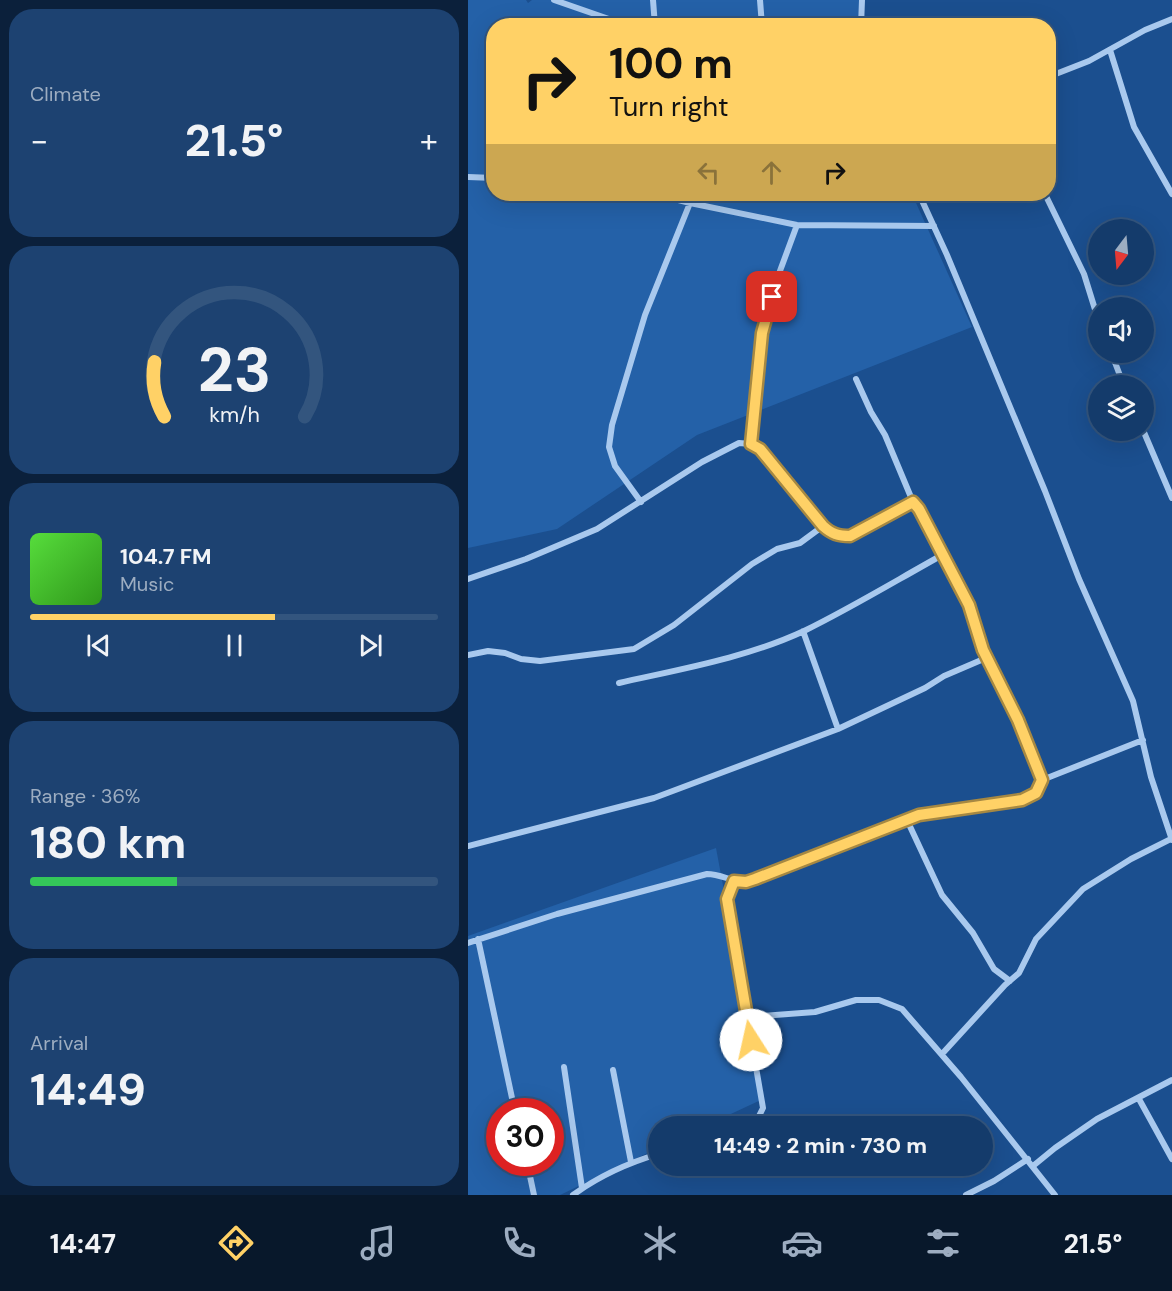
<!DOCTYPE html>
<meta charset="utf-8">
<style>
:root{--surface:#143b6b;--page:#1d4271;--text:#f1f3f6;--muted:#9dadc1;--line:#33557e;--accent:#ffd166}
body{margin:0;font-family:"DM Sans",sans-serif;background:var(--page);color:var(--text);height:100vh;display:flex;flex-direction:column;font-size:22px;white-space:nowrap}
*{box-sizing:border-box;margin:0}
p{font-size:20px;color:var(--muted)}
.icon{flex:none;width:33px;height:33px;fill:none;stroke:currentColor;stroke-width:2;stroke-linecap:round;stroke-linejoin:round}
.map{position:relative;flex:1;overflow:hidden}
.panel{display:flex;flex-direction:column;gap:9px;padding:9px;background:#0b203b;width:468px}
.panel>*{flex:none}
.top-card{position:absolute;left:18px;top:18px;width:570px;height:183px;border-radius:24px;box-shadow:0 6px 24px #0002,0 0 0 2px var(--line);background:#ffd166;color:#111;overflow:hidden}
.needle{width:39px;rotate:196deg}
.fabs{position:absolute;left:620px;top:219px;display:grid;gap:12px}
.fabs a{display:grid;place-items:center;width:66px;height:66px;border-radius:50%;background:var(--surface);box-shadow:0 6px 24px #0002,0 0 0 2px var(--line);font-size:30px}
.speed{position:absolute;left:18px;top:1098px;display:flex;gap:12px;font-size:30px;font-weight:700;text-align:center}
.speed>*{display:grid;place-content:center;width:78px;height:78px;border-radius:50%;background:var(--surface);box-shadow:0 6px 24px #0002,0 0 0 2px var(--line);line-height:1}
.speed .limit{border:9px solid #d22;background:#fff;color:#111}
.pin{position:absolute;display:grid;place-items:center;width:51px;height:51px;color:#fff;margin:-26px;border-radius:12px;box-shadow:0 3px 9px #0006}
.me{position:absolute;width:66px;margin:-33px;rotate:350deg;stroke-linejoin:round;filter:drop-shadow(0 0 4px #0008)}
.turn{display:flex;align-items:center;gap:21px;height:126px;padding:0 24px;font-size:27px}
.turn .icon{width:78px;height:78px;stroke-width:2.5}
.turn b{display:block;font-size:42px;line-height:51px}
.lanes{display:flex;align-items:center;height:57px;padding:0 24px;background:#0003;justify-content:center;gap:30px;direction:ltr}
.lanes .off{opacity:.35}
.big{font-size:45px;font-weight:800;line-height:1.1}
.panel .widget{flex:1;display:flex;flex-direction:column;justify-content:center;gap:9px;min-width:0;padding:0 21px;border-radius:24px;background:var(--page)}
.panel .dial{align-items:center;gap:0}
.dial svg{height:156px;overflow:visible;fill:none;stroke:var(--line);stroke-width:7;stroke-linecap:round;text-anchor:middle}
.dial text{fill:var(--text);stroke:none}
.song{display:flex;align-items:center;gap:18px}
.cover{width:72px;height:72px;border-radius:9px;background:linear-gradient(135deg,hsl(110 70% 55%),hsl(110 70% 35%))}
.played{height:6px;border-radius:3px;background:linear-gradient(90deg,var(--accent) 60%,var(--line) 60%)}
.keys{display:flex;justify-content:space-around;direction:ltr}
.heat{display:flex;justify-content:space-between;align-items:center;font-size:33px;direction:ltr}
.charge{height:9px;border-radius:4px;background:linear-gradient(90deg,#34c759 36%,var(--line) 0)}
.trip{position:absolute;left:180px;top:1116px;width:345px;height:60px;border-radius:30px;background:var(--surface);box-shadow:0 6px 24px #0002,0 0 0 2px var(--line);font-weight:800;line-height:60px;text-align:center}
.dock{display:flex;height:96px;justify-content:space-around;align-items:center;background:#08182b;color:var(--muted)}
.dock .icon{width:42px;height:42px}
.dock .selected{color:var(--accent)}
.dock b{font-size:27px;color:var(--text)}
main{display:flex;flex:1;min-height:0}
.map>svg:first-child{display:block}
.green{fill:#2461a8;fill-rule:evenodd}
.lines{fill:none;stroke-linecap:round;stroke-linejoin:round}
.street{stroke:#a9c9ee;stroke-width:6}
.route-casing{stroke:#a68842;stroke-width:15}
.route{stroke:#ffd166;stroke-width:10}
</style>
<main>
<section class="panel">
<div class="widget"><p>Climate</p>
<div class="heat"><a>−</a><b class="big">21.5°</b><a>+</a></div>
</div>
<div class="widget dial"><svg viewBox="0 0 100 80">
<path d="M14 69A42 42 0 1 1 86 69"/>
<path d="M14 69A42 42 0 0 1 9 41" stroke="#ffd166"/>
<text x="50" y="56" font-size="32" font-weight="700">23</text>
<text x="50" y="72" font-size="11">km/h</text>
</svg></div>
<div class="widget">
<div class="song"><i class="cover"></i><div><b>104.7 FM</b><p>Music</p></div></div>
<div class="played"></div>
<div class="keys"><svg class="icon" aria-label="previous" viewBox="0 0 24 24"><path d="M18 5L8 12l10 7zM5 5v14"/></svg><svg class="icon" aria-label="pause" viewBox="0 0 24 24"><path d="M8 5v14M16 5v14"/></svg><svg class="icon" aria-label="next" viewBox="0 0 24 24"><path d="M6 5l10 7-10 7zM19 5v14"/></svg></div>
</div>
<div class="widget"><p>Range · 36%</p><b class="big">180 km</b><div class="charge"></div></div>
<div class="widget"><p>Arrival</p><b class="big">14:49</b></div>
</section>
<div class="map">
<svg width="704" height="1195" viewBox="0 0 704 1195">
<rect width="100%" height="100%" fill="#1b4f8f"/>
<path class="green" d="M 0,0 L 58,0 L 60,3 L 64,0 L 394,0 L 396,25 L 26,26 L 26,194 L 444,194 L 504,327 L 229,435 L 89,529 L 0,548 Z
M 248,848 L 295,1099 L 237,1126 L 190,1126 L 190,1148 L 92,1195 L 0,1195 L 0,936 ZM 32,1112 L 82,1112 L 82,1162 L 32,1162 Z"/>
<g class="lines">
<path class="street" d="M 86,0 L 161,26
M 185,0 L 187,26
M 292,0 L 294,26
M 393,26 L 394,0
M 642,50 L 666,127 L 704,194
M 580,77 L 621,61 L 677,30 L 704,19
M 0,177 L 26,178
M 187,194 L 222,203 L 329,225 L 466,226
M 451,194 L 479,255 L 577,491 L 611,579 L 665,701 L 683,777 L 704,840
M 577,194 L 616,274 L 630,319
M 643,352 L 656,386
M 388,379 L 403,412 L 417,435 L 445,502 L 451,509 L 501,605 L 518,658
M 675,430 L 704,498
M 283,444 L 293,333 L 309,279 L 329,225
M 173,502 L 147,466 L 141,447 L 144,425 L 177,315 L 222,203 L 224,194
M 0,579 L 58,559 L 129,529 L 234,462 L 271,443 L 283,444 L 292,449 L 355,526 C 364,534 371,536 382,536 L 445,502
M 335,631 L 370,729
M 0,655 L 20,651 L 37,653 L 53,659 L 72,661 L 166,649 L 206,625 L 284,564 L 309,549 L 332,543 L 355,526
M 151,683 C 213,669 278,658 336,631 C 383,608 429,580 476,554
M 439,820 L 474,895 L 505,933 L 526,969 L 542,981
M 0,846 L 186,798 L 370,729 L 457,688 L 476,676 L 518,658 L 550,720 L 565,760 L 574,780
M 10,939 L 47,1112
M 0,943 L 89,914 L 239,874 C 253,874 264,882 278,882 L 337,861 L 451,815 L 554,800 L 568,793 L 574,780 L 675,740
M 280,1017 L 347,1012 L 388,1000 L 411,1000 L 434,1009 L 493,1077 L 587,1195
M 474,1054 L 537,985 L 551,973 L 568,939 L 615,889 L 663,859 L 703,839
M 96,1067 L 114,1188
M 145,1070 L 163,1162
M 671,1099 L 704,1159
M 265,1126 L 291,1116 L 295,1108 L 259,899 L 266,881
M 59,1162 L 66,1195
M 565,1166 L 587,1148 L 629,1119 L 704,1080
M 105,1195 C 131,1176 160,1163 190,1154
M 498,1195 L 526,1181 L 560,1159"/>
</g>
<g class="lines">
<g class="route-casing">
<path id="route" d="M 283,1040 L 259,899 L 266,881 L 278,882 L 287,879 L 451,815 L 554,800 L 568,793 L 574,780 L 550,720 L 515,650 L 501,605 L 451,509 L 445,502 L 382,536 C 370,536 364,534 355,526 L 292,449 L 283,444 L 294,333 L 304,297"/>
</g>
<use href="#route" class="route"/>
</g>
</svg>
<div class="fabs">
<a><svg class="needle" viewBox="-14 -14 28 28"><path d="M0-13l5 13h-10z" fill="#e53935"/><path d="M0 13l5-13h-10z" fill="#9dadc1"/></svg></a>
<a><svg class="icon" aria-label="sound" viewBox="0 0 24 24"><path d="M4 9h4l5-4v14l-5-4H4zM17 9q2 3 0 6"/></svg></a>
<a><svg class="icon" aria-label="layers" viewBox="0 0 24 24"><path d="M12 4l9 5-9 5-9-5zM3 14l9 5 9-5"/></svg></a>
</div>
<div class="speed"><div class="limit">30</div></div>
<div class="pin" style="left:304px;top:297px;background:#d93025"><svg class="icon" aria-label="arrive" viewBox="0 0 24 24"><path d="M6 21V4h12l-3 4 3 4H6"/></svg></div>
<svg class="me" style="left:283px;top:1040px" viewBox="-20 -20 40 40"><circle r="19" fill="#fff"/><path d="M0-13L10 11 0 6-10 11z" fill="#ffd166"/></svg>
<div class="trip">14:49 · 2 min · 730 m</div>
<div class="top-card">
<div class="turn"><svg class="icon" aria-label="right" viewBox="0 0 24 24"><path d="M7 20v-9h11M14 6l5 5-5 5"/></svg><div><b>100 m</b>Turn right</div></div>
<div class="lanes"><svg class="icon off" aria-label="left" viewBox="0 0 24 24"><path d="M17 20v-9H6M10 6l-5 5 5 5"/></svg><svg class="icon off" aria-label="ahead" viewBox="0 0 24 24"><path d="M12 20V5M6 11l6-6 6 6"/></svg><svg class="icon" aria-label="right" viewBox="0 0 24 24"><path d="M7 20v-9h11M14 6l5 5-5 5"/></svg></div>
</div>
</div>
</main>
<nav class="dock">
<b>14:47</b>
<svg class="icon selected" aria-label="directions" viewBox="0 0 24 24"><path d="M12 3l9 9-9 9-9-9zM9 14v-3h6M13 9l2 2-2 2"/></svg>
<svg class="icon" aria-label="music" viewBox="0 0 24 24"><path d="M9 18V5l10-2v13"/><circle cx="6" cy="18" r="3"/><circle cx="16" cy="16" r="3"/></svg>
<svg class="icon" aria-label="phone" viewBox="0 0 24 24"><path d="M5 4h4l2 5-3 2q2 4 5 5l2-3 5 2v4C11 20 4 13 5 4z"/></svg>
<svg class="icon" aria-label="climate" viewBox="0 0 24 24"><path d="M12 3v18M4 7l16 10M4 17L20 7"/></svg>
<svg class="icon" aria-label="car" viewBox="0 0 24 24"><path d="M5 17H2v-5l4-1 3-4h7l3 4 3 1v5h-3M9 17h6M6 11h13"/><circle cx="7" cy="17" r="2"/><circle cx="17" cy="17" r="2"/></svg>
<svg class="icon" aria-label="filters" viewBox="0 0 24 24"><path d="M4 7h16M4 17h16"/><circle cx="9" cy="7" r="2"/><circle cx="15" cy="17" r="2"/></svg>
<b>21.5°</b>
</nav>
